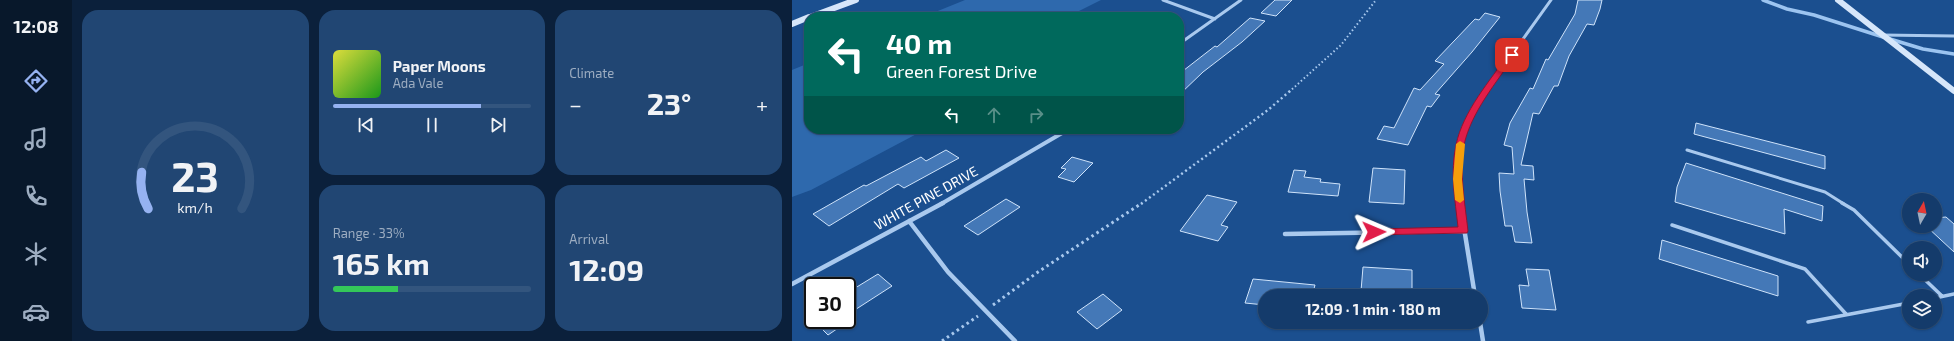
<!DOCTYPE html>
<meta charset="utf-8">
<style>
:root{--surface:#143b6b;--page:#214673;--text:#f1f3f6;--muted:#9dadc1;--line:#33557e;--accent:#95b2f1}
body{margin:0;font-family:"Exo 2",sans-serif;background:var(--page);color:var(--text);height:100vh;display:flex;flex-direction:column;font-size:15px;white-space:nowrap}
*{box-sizing:border-box;margin:0}
p{font-size:13px;color:var(--muted)}
.icon{flex:none;width:22px;height:22px;fill:none;stroke:currentColor;stroke-width:2;stroke-linecap:round;stroke-linejoin:round}
.map{position:relative;flex:1;overflow:hidden}
.sheet{display:flex;flex-direction:column;gap:10px;padding:10px;background:#0b203b;width:720px}
.sheet>*{flex:none}
.banner{position:absolute;left:12px;top:12px;width:380px;height:122px;border-radius:16px;box-shadow:0 1px 3px #0004,0 0 0 1px var(--line);background:#00695c;color:#fff;overflow:hidden}
.needle{width:26px;rotate:9deg}
.controls{position:absolute;left:1110px;top:193px;display:grid;gap:8px}
.controls a{display:grid;place-items:center;width:40px;height:40px;border-radius:50%;background:var(--surface);box-shadow:0 1px 3px #0004,0 0 0 1px var(--line);font-size:20px}
.speed{position:absolute;left:12px;top:277px;display:flex;gap:8px;font-size:20px;font-weight:700;text-align:center}
.speed>*{display:grid;place-content:center;width:52px;height:52px;border-radius:50%;background:var(--surface);box-shadow:0 1px 3px #0004,0 0 0 1px var(--line);line-height:1}
.speed .limit{border:2px solid #111;border-radius:6px;background:#fff;color:#111}
.pin{position:absolute;display:grid;place-items:center;width:34px;height:34px;color:#fff;margin:-17px;border-radius:8px;box-shadow:0 2px 6px #0006}
.me{position:absolute;width:44px;margin:-22px;rotate:89deg;stroke-linejoin:round;filter:drop-shadow(0 0 3px #0008)}
.turn{display:flex;align-items:center;gap:14px;height:84px;padding:0 16px;font-size:18px}
.turn .icon{width:52px;height:52px;stroke-width:2.5}
.turn b{display:block;font-size:28px;line-height:34px}
.lanes{display:flex;align-items:center;height:38px;padding:0 16px;background:#0003;justify-content:center;gap:20px;direction:ltr}
.lanes .off{opacity:.35}
.big{font-size:30px;font-weight:700;line-height:1.1}
.sheet .tile{flex:1;display:flex;flex-direction:column;justify-content:center;gap:6px;min-width:0;padding:0 14px;border-radius:16px;background:var(--page)}
.sheet .dial{align-items:center;gap:0}
.dial svg{height:104px;overflow:visible;fill:none;stroke:var(--line);stroke-width:7;stroke-linecap:round;text-anchor:middle}
.dial text{fill:var(--text);stroke:none}
.song{display:flex;align-items:center;gap:12px}
.cover{width:48px;height:48px;border-radius:6px;background:linear-gradient(135deg,hsl(60 70% 55%),hsl(120 70% 35%))}
.played{height:4px;border-radius:2px;background:linear-gradient(90deg,var(--accent) 75%,var(--line) 75%)}
.keys{display:flex;justify-content:space-around;direction:ltr}
.heat{display:flex;justify-content:space-between;align-items:center;font-size:22px;direction:ltr}
.charge{height:6px;border-radius:3px;background:linear-gradient(90deg,#34c759 33%,var(--line) 0)}
.sheet .tiles{flex:1;display:grid;gap:10px;grid-template-columns:repeat(3,1fr)}
.tile:first-child{grid-row:span 2}
.trip{position:absolute;left:466px;top:289px;width:230px;height:40px;border-radius:20px;background:var(--surface);box-shadow:0 1px 3px #0004,0 0 0 1px var(--line);font-weight:700;line-height:40px;text-align:center}
main{display:flex;flex:1;min-height:0}
.menu{display:flex;flex-direction:column;width:72px;justify-content:space-around;align-items:center;background:#08182b;color:var(--muted)}
.menu .icon{width:28px;height:28px}
.menu .selected{color:var(--accent)}
.menu b{font-size:18px;color:var(--text)}
.map>svg:first-child{display:block}
.green{fill:#2e69ad}
.lines{fill:none;stroke-linecap:round;stroke-linejoin:round}
.stream{stroke:#9cc4f0;stroke-width:3.5}
.building{fill:#4478b7;stroke:#cfe3fa}
.path-far2{stroke:#a9c9ee;stroke-width:2;stroke-dasharray:1.5 2.5;stroke-linecap:butt}
.path-far1{stroke:#a9c9ee;stroke-width:2.5;stroke-dasharray:2 3;stroke-linecap:butt}
.path{stroke:#a9c9ee;stroke-width:3;stroke-dasharray:2.5 3.5;stroke-linecap:butt}
.lane-far1{stroke:#a9c9ee;stroke-width:3}
.lane{stroke:#a9c9ee;stroke-width:3.5}
.street-far2{stroke:#a9c9ee;stroke-width:3}
.street-far1{stroke:#a9c9ee;stroke-width:4}
.street{stroke:#a9c9ee;stroke-width:4.5}
.secondary{stroke:#d6e6fa;stroke-width:6}
.route{fill:#e11d48;stroke:#92132f}
.slow{fill:#f59e0b}
.labels{text-anchor:middle;stroke-width:4;stroke-linejoin:round;paint-order:stroke}
.street-label{font-size:14px;fill:#fff;stroke:#1b4f8f}
</style>
<main>
<nav class="menu">
<b>12:08</b>
<svg class="icon selected" aria-label="directions" viewBox="0 0 24 24"><path d="M12 3l9 9-9 9-9-9zM9 14v-3h6M13 9l2 2-2 2"/></svg>
<svg class="icon" aria-label="music" viewBox="0 0 24 24"><path d="M9 18V5l10-2v13"/><circle cx="6" cy="18" r="3"/><circle cx="16" cy="16" r="3"/></svg>
<svg class="icon" aria-label="phone" viewBox="0 0 24 24"><path d="M5 4h4l2 5-3 2q2 4 5 5l2-3 5 2v4C11 20 4 13 5 4z"/></svg>
<svg class="icon" aria-label="climate" viewBox="0 0 24 24"><path d="M12 3v18M4 7l16 10M4 17L20 7"/></svg>
<svg class="icon" aria-label="car" viewBox="0 0 24 24"><path d="M5 17H2v-5l4-1 3-4h7l3 4 3 1v5h-3M9 17h6M6 11h13"/><circle cx="7" cy="17" r="2"/><circle cx="17" cy="17" r="2"/></svg>
</nav>
<section class="sheet">
<div class="tiles">
<div class="tile dial"><svg viewBox="0 0 100 80">
<path d="M14 69A42 42 0 1 1 86 69"/>
<path d="M14 69A42 42 0 0 1 9 41" stroke="#95b2f1"/>
<text x="50" y="56" font-size="32" font-weight="700">23</text>
<text x="50" y="72" font-size="11">km/h</text>
</svg></div>
<div class="tile">
<div class="song"><i class="cover"></i><div><b>Paper Moons</b><p>Ada Vale</p></div></div>
<div class="played"></div>
<div class="keys"><svg class="icon" aria-label="previous" viewBox="0 0 24 24"><path d="M18 5L8 12l10 7zM5 5v14"/></svg><svg class="icon" aria-label="pause" viewBox="0 0 24 24"><path d="M8 5v14M16 5v14"/></svg><svg class="icon" aria-label="next" viewBox="0 0 24 24"><path d="M6 5l10 7-10 7zM19 5v14"/></svg></div>
</div>
<div class="tile"><p>Climate</p>
<div class="heat"><a>−</a><b class="big">23°</b><a>+</a></div>
</div>
<div class="tile"><p>Range · 33%</p><b class="big">165 km</b><div class="charge"></div></div>
<div class="tile"><p>Arrival</p><b class="big">12:09</b></div>
</div>
</section>
<div class="map">
<svg width="1162" height="341" viewBox="0 0 1162 341">
<rect width="100%" height="100%" fill="#1b4f8f"/>
<path class="green" d="M 173,0 L 309,0 L 277,16 L 279,17 L 131,17 Z
M 17,63 L 17,129 L 134,129 L 19,190 L 0,197 L 0,70 Z"/>
<g class="lines">
<path class="stream" d="M 971,0 L 995,9 L 1022,15 L 1091,37
M 1098,39 L 1131,49 L 1162,54"/>
</g>
<path class="building" d="M 483,0 L 500,0 L 484,16 L 469,13 Z
M 786,0 L 810,0 L 808,9 L 802,25 L 795,24 L 777,56 L 766,86 L 762,86 L 747,114 L 741,113 L 729,165 L 741,166 L 742,180 L 732,179 L 735,212 L 740,243 L 723,242 L 720,226 L 713,226 L 708,191 L 707,173 L 722,174 L 720,147 L 712,145 L 718,123 L 738,88 L 741,89 L 754,59 L 756,60 L 783,14 Z
M 693,13 L 708,17 L 680,52 L 643,94 L 648,95 L 639,107 L 635,106 L 616,145 L 585,139 L 592,126 L 602,128 L 622,88 L 628,90 L 652,64 L 643,61 L 683,19 L 687,20 Z
M 458,18 L 473,21 L 450,42 L 411,72 L 387,95 L 387,74 L 423,46 L 425,47 Z
M 904,123 L 1033,156 L 1033,169 L 902,134 Z
M 154,150 L 167,158 L 112,188 L 106,184 L 37,226 L 21,214 L 72,185 L 74,186 L 129,157 L 134,161 Z
M 280,157 L 301,163 L 282,182 L 266,177 L 274,169 L 269,168 Z
M 894,163 L 1031,206 L 1030,221 L 992,209 L 993,234 L 883,202 L 885,187 Z
M 581,168 L 613,170 L 612,204 L 577,202 Z
M 502,170 L 514,171 L 512,177 L 529,179 L 528,182 L 548,184 L 546,196 L 496,192 Z
M 415,195 L 445,202 L 429,225 L 436,227 L 426,241 L 388,231 Z
M 214,199 L 228,207 L 186,235 L 172,226 Z
M 1154,217 L 1162,224 L 1162,252 L 1134,226 L 1143,226 L 1143,218 Z
M 870,240 L 986,276 L 986,296 L 867,259 Z
M 571,267 L 620,270 L 620,293 L 569,291 Z
M 734,269 L 757,270 L 764,310 L 730,308 L 727,285 L 737,286 Z
M 86,274 L 100,286 L 55,315 L 55,293 Z
M 461,279 L 523,285 L 520,296 L 473,296 L 473,305 L 453,303 Z
M 311,294 L 330,310 L 305,329 L 285,312 Z
M 21,320 L 58,320 L 36,335 Z"/>
<g class="lines">
<path class="path-far2" d="M 497,92 L 549,45 L 584,0"/>
<path class="path-far1" d="M 349,204 L 476,110 L 498,91"/>
<path class="path" d="M 201,305 L 246,272 L 350,203
M 150,341 L 186,316"/>
<path class="lane-far1" d="M 895,150 L 1033,192 L 1052,204"/>
<path class="lane" d="M 1050,203 L 1062,210 L 1117,264
M 880,225 L 1013,269 L 1054,314
M 1127,274 L 1150,296
M 1143,298 L 1162,294
M 1016,322 L 1117,303"/>
<path class="street-far2" d="M 371,0 L 423,19
M 1090,35 L 1162,36
M 387,44 L 449,0
M 693,92 L 759,0"/>
<path class="street-far1" d="M 149,204 L 277,129
M 668,204 C 662,156 669,131 694,91"/>
<path class="street" d="M 668,203 L 683,296
M 117,221 L 156,272 L 223,341
M 493,234 L 671,231
M 0,284 L 151,203
M 688,322 L 691,341"/>
<path class="secondary" d="M 1046,0 L 1162,91
M 18,17 L 64,0
M 0,24 L 17,17"/>
</g>
<path class="route" d="M 717,53 L 723,55 C 705,82 679,112 672,145 C 667,173 673,203 676,231 L 675,233 L 579,235 L 577,232 L 579,230 L 582,229 L 666,227 C 663,200 658,172 664,145 C 671,111 698,81 717,53 Z"/>
<path class="slow" d="M 668,141 L 673,144 L 670,179 L 672,200 L 668,203 L 663,200 L 661,179 L 664,144 Z"/>
<g class="labels">
<g class="street-label">
<text transform="translate(134 198) rotate(-29)" y="5">WHITE PINE DRIVE</text>
</g>
</g>
</svg>
<div class="controls">
<a><svg class="needle" viewBox="-14 -14 28 28"><path d="M0-13l5 13h-10z" fill="#e53935"/><path d="M0 13l5-13h-10z" fill="#9dadc1"/></svg></a>
<a><svg class="icon" aria-label="sound" viewBox="0 0 24 24"><path d="M4 9h4l5-4v14l-5-4H4zM17 9q2 3 0 6"/></svg></a>
<a><svg class="icon" aria-label="layers" viewBox="0 0 24 24"><path d="M12 4l9 5-9 5-9-5zM3 14l9 5 9-5"/></svg></a>
</div>
<div class="speed"><div class="limit">30</div></div>
<div class="pin" style="left:720px;top:55px;background:#d93025"><svg class="icon" aria-label="arrive" viewBox="0 0 24 24"><path d="M6 21V4h12l-3 4 3 4H6"/></svg></div>
<svg class="me" style="left:582px;top:232px" viewBox="-20 -20 40 40"><path d="M0-17L14 15 0 8-14 15z" fill="#e11d48" stroke="#fff" stroke-width="4"/></svg>
<div class="trip">12:09 · 1 min · 180 m</div>
<div class="banner">
<div class="turn"><svg class="icon" aria-label="left" viewBox="0 0 24 24"><path d="M17 20v-9H6M10 6l-5 5 5 5"/></svg><div><b>40 m</b>Green Forest Drive</div></div>
<div class="lanes"><svg class="icon" aria-label="left" viewBox="0 0 24 24"><path d="M17 20v-9H6M10 6l-5 5 5 5"/></svg><svg class="icon off" aria-label="ahead" viewBox="0 0 24 24"><path d="M12 20V5M6 11l6-6 6 6"/></svg><svg class="icon off" aria-label="right" viewBox="0 0 24 24"><path d="M7 20v-9h11M14 6l5 5-5 5"/></svg></div>
</div>
</div>
</main>
